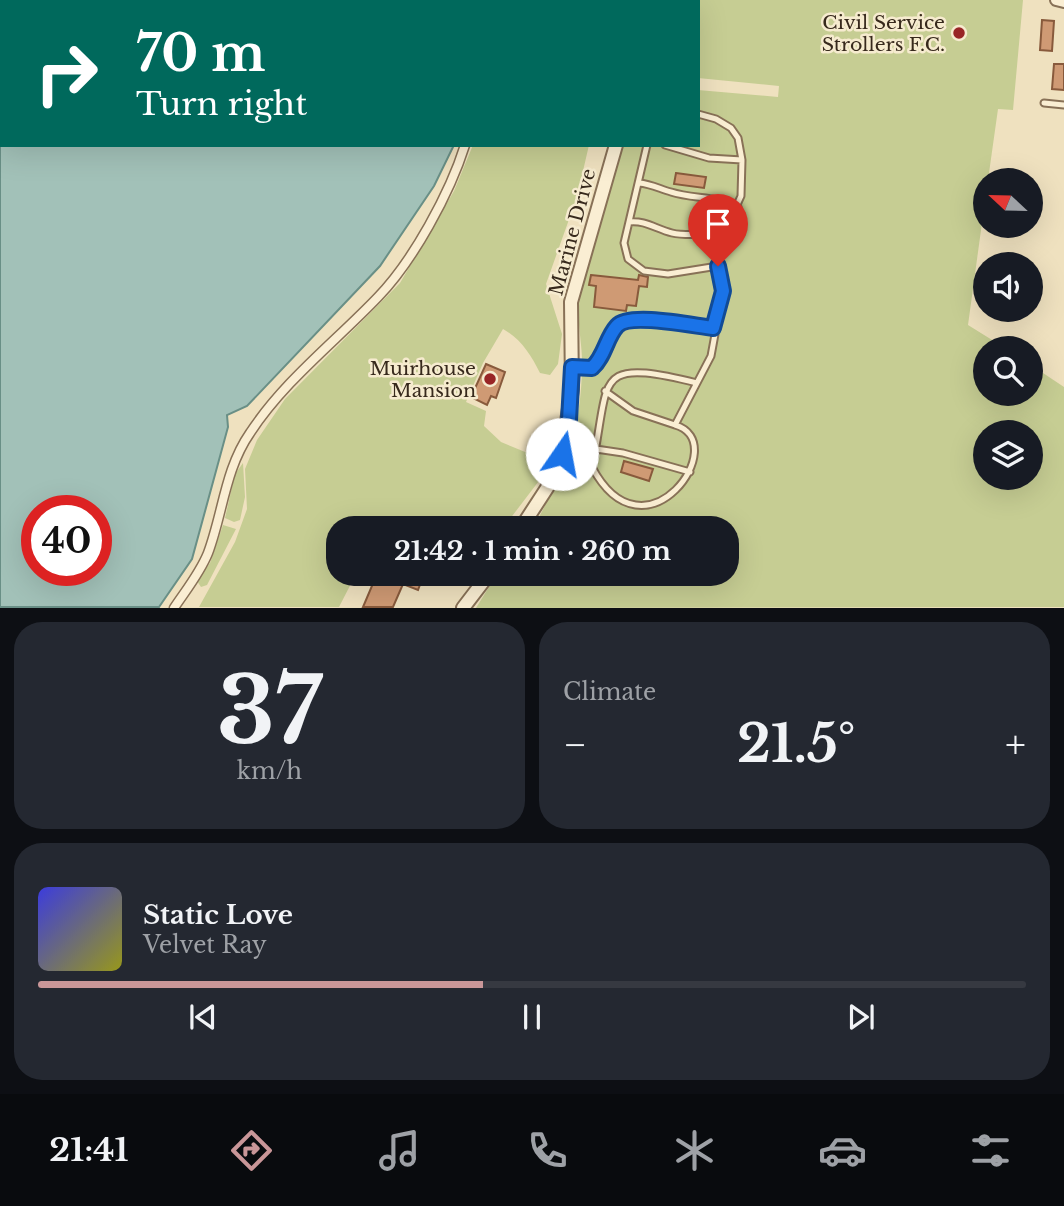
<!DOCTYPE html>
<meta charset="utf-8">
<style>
:root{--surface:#171b24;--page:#242831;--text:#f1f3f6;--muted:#9ea1a6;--line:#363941;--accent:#c99698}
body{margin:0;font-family:"Libre Baskerville",serif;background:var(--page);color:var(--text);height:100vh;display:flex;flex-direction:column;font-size:26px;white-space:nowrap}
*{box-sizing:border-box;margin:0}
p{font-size:23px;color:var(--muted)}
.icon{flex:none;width:38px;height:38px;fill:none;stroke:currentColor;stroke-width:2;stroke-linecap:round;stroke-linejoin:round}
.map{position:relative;height:608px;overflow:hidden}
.side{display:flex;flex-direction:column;gap:14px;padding:14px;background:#0d0f14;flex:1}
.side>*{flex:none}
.guide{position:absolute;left:0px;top:0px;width:700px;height:147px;box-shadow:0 7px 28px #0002;background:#00695c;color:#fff;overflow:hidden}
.needle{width:46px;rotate:292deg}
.fabs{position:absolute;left:973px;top:168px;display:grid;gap:14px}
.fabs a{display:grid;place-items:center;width:70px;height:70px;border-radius:50%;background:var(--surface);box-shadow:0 7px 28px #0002;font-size:35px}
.speed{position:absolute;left:21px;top:495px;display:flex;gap:14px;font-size:35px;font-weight:700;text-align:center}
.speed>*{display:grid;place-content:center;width:91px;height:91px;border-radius:50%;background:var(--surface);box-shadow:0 7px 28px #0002;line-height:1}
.speed .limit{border:10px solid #d22;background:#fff;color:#111}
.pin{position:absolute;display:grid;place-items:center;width:60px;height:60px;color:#fff;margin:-72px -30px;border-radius:50% 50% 50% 0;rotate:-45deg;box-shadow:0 0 7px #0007}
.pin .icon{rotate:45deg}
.me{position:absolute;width:77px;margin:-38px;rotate:12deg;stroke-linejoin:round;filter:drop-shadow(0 0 5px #0008)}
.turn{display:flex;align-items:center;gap:24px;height:147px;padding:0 21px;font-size:32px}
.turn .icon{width:91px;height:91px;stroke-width:2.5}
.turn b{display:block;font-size:49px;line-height:60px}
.big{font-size:52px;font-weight:700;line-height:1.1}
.side .widget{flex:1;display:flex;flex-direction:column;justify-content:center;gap:10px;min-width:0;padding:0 24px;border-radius:28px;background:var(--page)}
.side .dial{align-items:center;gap:0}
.dial b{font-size:91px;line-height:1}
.song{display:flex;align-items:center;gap:21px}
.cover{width:84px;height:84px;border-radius:10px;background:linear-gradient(135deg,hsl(240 70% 55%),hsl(60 70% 35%))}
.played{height:7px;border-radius:4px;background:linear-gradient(90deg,var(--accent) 45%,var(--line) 45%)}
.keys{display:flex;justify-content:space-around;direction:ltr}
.heat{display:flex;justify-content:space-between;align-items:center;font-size:38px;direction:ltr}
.side .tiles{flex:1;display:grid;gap:14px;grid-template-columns:1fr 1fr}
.widget:last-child{grid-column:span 2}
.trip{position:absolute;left:326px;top:516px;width:413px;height:70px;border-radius:28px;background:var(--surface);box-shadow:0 7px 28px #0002;font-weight:700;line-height:70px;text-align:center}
.dock{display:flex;height:112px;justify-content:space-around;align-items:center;background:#090b0e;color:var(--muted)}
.dock .icon{width:49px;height:49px}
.dock .on{color:var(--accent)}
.dock b{font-size:32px;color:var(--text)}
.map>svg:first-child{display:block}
.green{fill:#c6cd93;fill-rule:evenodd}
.water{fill:#a2c1b8;stroke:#698f86;stroke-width:2;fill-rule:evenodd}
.building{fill:#cf9a74;stroke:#885a3c;stroke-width:2}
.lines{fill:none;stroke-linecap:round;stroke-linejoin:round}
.service-casing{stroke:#887157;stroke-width:9}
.pedestrian-casing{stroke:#887157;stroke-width:11}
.minor-casing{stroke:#887157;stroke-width:14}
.tertiary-casing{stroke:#887157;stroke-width:16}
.service{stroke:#faeed3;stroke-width:5}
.pedestrian{stroke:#faeed3;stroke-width:8}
.minor{stroke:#faeed3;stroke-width:10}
.tertiary{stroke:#faeed3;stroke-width:12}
.route-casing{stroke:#114b97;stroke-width:18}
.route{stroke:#1a73e8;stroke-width:12}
.poi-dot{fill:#992526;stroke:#f6ebcf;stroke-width:2.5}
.labels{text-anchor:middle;stroke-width:5;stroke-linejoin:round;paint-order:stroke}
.poi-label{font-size:19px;fill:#37291c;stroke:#f6ebcf;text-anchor:end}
.street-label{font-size:19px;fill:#37291c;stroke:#f6ebcf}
</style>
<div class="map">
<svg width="1064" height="608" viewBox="0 0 1064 608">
<rect width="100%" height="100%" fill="#efe1bf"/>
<path class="green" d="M 629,0 L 1023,0 L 1013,110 L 998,109 L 988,180 L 985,180 L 985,201 L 968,325 L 1005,348 L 985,348 L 985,394 L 1031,394 L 1031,365 L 1064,387 L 1064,607 L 476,608 L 497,574 L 726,574 L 726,528 L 533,528 C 563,474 581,431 582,368 C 583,347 577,325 579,304 C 584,250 610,199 621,145 L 698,145 L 698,90 L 778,97 L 779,86 L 698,78 L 698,2 ZM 985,432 L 1031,432 L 1031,478 L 985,478 Z
M 473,145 L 589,145 L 577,197 L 546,284 L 562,334 L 558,364 L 550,375 L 540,373 C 531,355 521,339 503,329 L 483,363 L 466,402 L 486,411 L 484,426 L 501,442 L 535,456 L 545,473 L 503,528 L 338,528 L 338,574 L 356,574 L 339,607 L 199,607 L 235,542 L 247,509 L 245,469 L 257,440 L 285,399 L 400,283 L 454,191 Z
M 243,463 L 245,497 L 240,520 L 234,522 L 225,518 L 235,474 Z
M 223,525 L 236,529 L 207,585 L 201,587 L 197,581 L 210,563 Z"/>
<path class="water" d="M 0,0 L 450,1 L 2,2 L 2,145 L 454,145 L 434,186 L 380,266 L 247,406 L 227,415 L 228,427 L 192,559 L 159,607 L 0,607 ZM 37,511 L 96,511 L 96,570 L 37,570 Z"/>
<path class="building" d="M 1042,20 L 1054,21 L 1052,51 L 1040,50 Z
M 1054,64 L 1064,64 L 1064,90 L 1052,89 Z
M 676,173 L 706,177 L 704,188 L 674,184 Z
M 591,275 L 638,280 L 639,275 L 648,277 L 647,287 L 639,286 L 636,306 L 627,305 L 626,311 L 594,307 L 596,286 L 589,285 Z
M 486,364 L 505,372 L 496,398 L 491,396 L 487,405 L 471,397 Z
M 624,461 L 653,469 L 649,481 L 621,472 Z
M 377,574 L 424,574 L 418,590 L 403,584 L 393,607 L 363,607 Z"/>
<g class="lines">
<g class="service-casing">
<path id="service" d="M 1044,103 L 1064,105
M 647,145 L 624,243 L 628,259 L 644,271 L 668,274 L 718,266
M 665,145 L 709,158 L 742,160
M 639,183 C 651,184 660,189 671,192 C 693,199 718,196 738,207
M 629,222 C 645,220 656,229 672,233 C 689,237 704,231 721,240
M 572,367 L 592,368 C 605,356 606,338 617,326 C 630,311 694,326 713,328
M 697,383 C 591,357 611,378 592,467 C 645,567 734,442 675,425 L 711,356 L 723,291 L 718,266 L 721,240 L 741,196 L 742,160 L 738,138 L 731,128 L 716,119 L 698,114
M 605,391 L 633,411 L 675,425
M 596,449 L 623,453 L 690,472"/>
</g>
<g class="pedestrian-casing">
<path id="pedestrian" d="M 460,0 L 461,2
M 174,608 C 186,590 200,573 208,553 C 223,513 225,469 250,433 C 284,381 335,342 378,297 C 413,261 450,193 465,145"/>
</g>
<g class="minor-casing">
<path id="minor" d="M 1056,0 L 1064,2"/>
</g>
<g class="tertiary-casing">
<path id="tertiary" d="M 617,0 L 617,2
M 521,528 L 547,488 L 562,454 L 572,389 L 571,302 L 616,145
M 463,608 L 489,574"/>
</g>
<use href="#service" class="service"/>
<use href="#pedestrian" class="pedestrian"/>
<use href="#minor" class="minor"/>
<use href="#tertiary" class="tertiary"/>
</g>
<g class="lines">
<g class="route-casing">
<path id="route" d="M 562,454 L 569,420 L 572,367 L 592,368 C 605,356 606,338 617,326 C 630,312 694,326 713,328 L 723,291 L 718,266"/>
</g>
<use href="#route" class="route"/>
</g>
<g class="poi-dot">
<circle cx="959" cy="33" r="7"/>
<circle cx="490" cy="379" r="7"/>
</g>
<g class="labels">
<g class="poi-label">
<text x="945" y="29">Civil Service<tspan x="945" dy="22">Strollers F.C.</tspan></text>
<text x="476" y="375">Muirhouse<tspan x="476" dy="22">Mansion</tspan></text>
</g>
<g class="street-label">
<text transform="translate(572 232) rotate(-75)" y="7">Marine Drive</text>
</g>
</g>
</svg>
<div class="fabs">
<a><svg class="needle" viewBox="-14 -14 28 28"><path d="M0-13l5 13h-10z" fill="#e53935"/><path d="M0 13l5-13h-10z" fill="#9ea1a6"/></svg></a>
<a><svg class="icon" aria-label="sound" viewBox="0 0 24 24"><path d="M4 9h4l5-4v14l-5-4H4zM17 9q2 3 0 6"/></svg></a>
<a><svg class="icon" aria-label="search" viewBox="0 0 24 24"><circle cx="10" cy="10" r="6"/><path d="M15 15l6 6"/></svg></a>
<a><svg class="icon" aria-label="layers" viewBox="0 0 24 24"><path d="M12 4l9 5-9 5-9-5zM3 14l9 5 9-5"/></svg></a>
</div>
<div class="speed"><div class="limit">40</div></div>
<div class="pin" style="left:718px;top:266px;background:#d93025"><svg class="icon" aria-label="arrive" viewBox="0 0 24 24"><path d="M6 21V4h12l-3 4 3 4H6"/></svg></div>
<svg class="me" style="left:562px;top:454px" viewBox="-20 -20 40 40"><circle r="19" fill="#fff"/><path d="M0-13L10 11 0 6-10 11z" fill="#1a73e8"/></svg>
<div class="trip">21:42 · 1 min · 260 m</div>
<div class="guide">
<div class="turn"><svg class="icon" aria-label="right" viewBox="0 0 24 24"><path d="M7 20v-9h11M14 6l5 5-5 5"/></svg><div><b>70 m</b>Turn right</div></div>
</div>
</div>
<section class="side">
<div class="tiles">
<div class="widget dial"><b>37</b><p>km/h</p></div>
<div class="widget"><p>Climate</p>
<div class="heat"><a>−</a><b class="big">21.5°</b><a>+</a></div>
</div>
<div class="widget">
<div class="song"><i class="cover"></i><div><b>Static Love</b><p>Velvet Ray</p></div></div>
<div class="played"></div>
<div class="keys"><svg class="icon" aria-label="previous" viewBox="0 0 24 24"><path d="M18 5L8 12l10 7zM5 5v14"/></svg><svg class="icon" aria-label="pause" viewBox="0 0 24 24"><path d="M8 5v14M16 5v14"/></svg><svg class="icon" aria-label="next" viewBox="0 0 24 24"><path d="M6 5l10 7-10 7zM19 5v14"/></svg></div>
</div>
</div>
</section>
<nav class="dock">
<b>21:41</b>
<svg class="icon on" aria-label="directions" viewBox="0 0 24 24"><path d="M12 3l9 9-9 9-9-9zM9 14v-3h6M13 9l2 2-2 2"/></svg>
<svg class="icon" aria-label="music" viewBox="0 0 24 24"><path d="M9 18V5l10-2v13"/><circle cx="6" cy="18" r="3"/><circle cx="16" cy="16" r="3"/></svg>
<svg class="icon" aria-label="phone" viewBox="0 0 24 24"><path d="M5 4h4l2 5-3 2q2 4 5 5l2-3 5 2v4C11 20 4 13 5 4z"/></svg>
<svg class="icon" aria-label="climate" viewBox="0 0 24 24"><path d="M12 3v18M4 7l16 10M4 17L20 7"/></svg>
<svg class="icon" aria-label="car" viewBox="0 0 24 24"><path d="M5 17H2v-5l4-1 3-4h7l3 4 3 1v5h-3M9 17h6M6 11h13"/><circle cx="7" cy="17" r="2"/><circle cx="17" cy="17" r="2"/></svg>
<svg class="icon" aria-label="filters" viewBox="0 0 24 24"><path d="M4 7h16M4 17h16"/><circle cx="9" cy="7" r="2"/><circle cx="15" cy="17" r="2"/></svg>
</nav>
